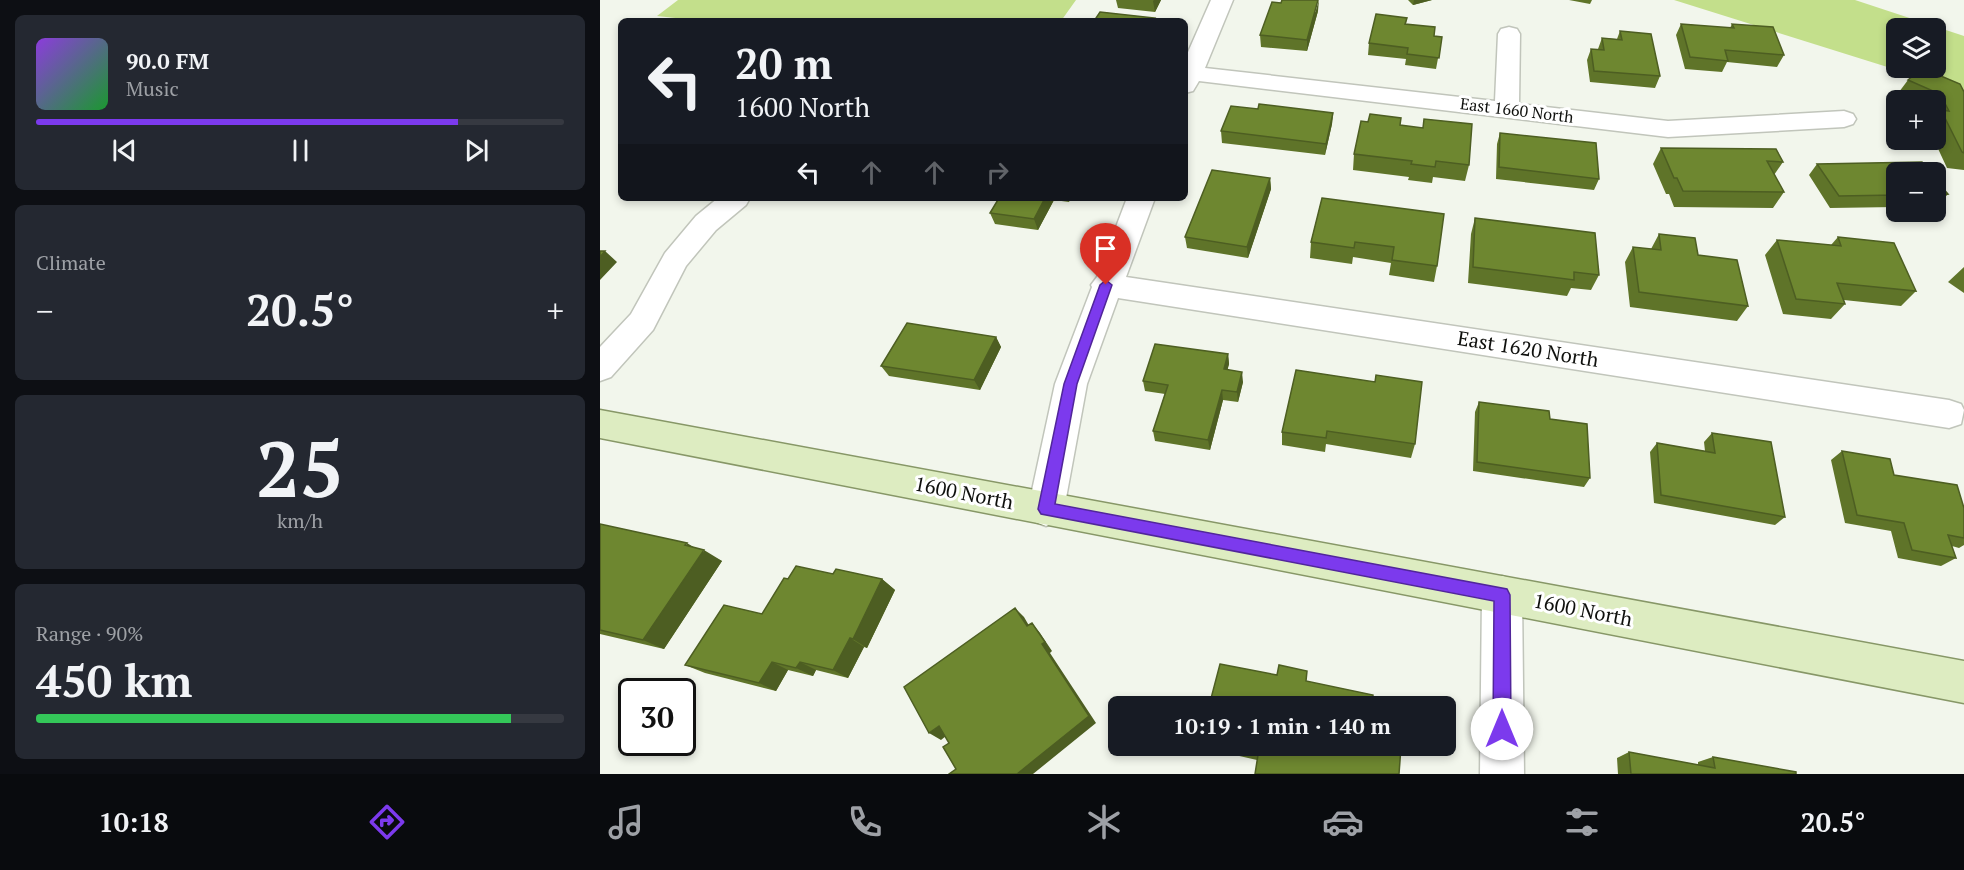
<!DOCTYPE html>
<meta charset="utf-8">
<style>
:root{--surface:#171b24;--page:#242831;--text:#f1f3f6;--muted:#9ea1a6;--line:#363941;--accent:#7c3aed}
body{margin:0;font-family:"PT Serif",serif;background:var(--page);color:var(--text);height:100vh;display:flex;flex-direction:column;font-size:22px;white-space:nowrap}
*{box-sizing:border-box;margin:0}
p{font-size:20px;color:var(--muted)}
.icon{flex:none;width:33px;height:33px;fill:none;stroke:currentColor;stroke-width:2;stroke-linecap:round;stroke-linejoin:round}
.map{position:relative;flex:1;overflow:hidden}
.panel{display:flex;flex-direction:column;gap:15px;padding:15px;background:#0d0f14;width:600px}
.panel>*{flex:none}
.guide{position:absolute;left:18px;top:18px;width:570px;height:183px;border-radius:9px;box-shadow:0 3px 9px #0003;background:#171b24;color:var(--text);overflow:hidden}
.buttons{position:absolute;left:1286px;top:18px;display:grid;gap:12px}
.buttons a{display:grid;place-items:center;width:60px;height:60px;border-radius:9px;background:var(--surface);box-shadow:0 3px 9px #0003;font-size:30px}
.speed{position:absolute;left:18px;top:678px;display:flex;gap:12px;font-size:30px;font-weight:700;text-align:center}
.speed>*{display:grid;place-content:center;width:78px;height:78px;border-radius:50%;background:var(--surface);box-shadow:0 3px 9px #0003;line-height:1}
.speed .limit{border:3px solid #111;border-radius:9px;background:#fff;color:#111}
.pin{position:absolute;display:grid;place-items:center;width:51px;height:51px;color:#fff;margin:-62px -26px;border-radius:50% 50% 50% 0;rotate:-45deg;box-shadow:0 0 6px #0007}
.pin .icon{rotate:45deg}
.me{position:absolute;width:66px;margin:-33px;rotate:0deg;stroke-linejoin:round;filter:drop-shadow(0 0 4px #0008)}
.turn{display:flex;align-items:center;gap:21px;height:126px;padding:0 18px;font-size:27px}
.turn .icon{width:78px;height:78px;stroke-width:2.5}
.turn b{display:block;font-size:42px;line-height:51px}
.lanes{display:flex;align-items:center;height:57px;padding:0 18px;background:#0003;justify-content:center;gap:30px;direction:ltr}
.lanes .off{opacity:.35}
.big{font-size:45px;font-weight:700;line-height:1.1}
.panel .tile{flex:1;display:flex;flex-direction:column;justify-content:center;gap:9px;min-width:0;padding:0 21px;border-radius:9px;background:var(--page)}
.panel .dial{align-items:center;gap:0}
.dial b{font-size:78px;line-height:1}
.song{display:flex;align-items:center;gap:18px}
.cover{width:72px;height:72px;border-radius:9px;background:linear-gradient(135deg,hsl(270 70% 55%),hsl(130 70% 35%))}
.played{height:6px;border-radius:3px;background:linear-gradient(90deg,var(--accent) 80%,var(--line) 80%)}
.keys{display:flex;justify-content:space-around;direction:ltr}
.heat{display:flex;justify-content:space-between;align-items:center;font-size:33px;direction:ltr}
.charge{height:9px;border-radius:4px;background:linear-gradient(90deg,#34c759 90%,var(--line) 0)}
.trip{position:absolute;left:508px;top:696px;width:348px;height:60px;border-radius:9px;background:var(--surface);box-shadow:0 3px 9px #0003;font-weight:700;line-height:60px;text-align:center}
.menu{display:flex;height:96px;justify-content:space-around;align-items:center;background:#090b0e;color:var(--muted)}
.menu .icon{width:42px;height:42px}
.menu .active{color:var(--accent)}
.menu b{font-size:27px;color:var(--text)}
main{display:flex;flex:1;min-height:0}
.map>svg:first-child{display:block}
.green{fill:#c3df8b;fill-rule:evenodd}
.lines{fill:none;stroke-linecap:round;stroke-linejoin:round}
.minor-casing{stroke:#c1c5bb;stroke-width:3}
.major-casing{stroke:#879767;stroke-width:3}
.minor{fill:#fff;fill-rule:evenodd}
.major{fill:#ddecc1;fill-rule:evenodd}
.wall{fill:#5f7429}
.shaded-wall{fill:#4d5e22}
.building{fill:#6e8730;stroke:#4d5e22;stroke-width:1.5}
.route{fill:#7c3aed;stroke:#51269a;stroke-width:1.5}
.labels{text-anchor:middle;stroke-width:6;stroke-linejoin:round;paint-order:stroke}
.far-street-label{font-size:16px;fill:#0f100d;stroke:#fff}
.street-label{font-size:20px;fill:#0f100d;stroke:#fff}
</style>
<main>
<section class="panel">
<div class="tile">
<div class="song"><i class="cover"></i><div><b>90.0 FM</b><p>Music</p></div></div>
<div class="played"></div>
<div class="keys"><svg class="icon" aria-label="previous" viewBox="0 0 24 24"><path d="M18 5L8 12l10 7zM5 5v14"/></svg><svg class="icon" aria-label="pause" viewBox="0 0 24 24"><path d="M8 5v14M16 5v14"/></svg><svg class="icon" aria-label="next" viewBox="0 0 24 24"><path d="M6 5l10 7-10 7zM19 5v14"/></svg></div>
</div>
<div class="tile"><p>Climate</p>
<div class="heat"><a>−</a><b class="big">20.5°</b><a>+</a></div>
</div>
<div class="tile dial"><b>25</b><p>km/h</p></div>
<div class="tile"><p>Range · 90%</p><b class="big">450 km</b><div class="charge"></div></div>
</section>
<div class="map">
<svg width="1364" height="774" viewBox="0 0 1364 774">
<rect width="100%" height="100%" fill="#f2f6ec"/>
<path class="green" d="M 78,0 L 476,0 L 461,21 L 103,21 L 57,16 Z
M 1074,0 L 1255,0 L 1364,36 L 1364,91 ZM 1296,28 L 1335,28 L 1335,68 L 1296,68 Z"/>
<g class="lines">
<g class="minor-casing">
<path id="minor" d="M 611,0 L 633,0 L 605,68 L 895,101 L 898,34 L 901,29 L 909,27 L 917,29 L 920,34 L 919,104 L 1068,121 L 1244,111 L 1253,114 L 1256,119 L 1253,124 L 1244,127 L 1068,137 L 599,81 L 593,91 L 585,93 L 585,59 Z
M 118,198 L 150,198 L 146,205 L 116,230 L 86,266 L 53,330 L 11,377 L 0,381 L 0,347 L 31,314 L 65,253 L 96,216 Z
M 527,198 L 555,198 L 526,277 L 1349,400 L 1361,404 L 1364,410 L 1361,424 L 1349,428 L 518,298 L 487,384 L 464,509 L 459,521 L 446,526 L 433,521 L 428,509 L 455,384 L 492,287 L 491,285 L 497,277 Z
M 902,576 L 916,581 L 922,595 L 924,774 L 880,774 L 882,595 L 888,581 Z"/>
</g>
<g class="major-casing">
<path id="major" d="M 0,410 L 1364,661 L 1364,703 L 0,438 Z"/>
</g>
<use href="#minor" class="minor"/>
<use href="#major" class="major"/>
</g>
<path class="wall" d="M 516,0 L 561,0 L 555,12 L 518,8 Z
M 808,0 L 832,0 L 813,5 Z
M 969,0 L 992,0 L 990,4 Z
M 718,11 L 707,51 L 661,47 L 660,35 Z
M 807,18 L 806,24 L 834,36 L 842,37 L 836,69 L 805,65 L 806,59 L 768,55 L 769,43 Z
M 1081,24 L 1130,28 L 1132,24 L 1184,55 L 1177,67 L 1127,62 L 1122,72 L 1085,69 L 1076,35 Z
M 1020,31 L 1060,76 L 1055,88 L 990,82 L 987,60 L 991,49 L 998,49 L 1002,38 L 1017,39 Z
M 1308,80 L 1364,92 L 1364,170 L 1347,168 L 1334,140 L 1335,140 L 1335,100 L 1305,100 L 1296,96 Z
M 658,109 L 733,113 L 732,124 L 725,155 L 622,143 L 621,131 Z
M 800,125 L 869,165 L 865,181 L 833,177 L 832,183 L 808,180 L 809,177 L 753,170 L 754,154 Z
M 900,133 L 999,179 L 994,190 L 896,179 L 897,144 Z
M 1061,148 L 1183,162 L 1174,175 L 1184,192 L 1173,208 L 1074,207 L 1069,194 L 1066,194 L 1053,164 Z
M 1217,164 L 1296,172 L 1296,207 L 1230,208 L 1209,175 Z
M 670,178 L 671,189 L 648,258 L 587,248 L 585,237 Z
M 1335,179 L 1348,194 L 1337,206 L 1335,206 Z
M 399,198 L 471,198 L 469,202 L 454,200 L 438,230 L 395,224 L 390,213 Z
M 722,198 L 837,266 L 834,282 L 789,275 L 791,263 L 753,257 L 752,264 L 710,258 L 711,242 Z
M 875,218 L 999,275 L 991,290 L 971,288 L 967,296 L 868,283 L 871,234 Z
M 1059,234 L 1148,306 L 1137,321 L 1030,307 L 1025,262 L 1033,247 L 1051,249 Z
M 1238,237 L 1316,291 L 1301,306 L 1244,300 L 1245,304 L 1231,319 L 1183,314 L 1165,255 L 1177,240 L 1231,245 Z
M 1364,267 L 1364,293 L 1348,282 Z
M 396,337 L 401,347 L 380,390 L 289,376 L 281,366 Z
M 628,354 L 629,364 L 627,370 L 643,382 L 638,402 L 623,400 L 610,450 L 555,441 L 553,431 L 565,394 L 545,391 L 543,381 Z
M 696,370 L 815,444 L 811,458 L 726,444 L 725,452 L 682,445 L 682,432 Z
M 879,402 L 990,478 L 984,487 L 873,471 L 875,412 Z
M 1112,433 L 1185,517 L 1175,525 L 1054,503 L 1050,452 L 1057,443 L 1105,451 L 1104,442 Z
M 1242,451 L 1364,508 L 1364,545 L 1359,548 L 1352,546 L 1356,558 L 1341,566 L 1298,558 L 1291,531 L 1245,523 L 1231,460 Z
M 0,524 L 95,548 L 122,561 L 64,649 L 0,634 Z
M 233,574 L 282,579 L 295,590 L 267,648 L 264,647 L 248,678 L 216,670 L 213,676 L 188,670 L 176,691 L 105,673 L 85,665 L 162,614 L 188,579 Z
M 602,746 L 793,746 L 657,760 L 604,748 Z
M 1029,752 L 1098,765 L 1098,762 L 1113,757 L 1196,774 L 1018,774 L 1017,758 Z"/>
<path class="shaded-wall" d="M 554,0 L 561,0 L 555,12 L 553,1 Z
M 719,0 L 718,11 L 707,51 L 707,40 Z
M 814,0 L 832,0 L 813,5 Z
M 733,113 L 732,124 L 725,155 L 726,144 Z
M 670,178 L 671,189 L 648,258 L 647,247 Z
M 445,198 L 453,198 L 454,200 L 438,230 L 434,219 Z
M 5,251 L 17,262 L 0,280 L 0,257 Z
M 396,337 L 401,347 L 380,390 L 374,380 Z
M 628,354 L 629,364 L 625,380 L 624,369 Z
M 642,372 L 643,382 L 638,402 L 637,392 Z
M 622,390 L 623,400 L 610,450 L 608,440 Z
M 87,543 L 103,553 L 104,550 L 122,561 L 64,649 L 43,640 Z
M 282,579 L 295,590 L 267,648 L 253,639 Z
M 415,608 L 424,617 L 435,636 L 427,626 Z
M 432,623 L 440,633 L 452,651 L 450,653 L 496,723 L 433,774 L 417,774 L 442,644 Z
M 250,638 L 264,647 L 248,678 L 233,670 Z
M 172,662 L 188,670 L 176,691 L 159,683 Z
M 200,662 L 216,670 L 213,676 L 196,668 Z
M 339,726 L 351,732 L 341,740 L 329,733 Z"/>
<path class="building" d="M 682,0 L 718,0 L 707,40 L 660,35 L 672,2 L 681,3 Z
M 500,12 L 555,18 L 553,21 L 494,21 Z
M 776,14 L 807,18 L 805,24 L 835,27 L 834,36 L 842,37 L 839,58 L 807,54 L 808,48 L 769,43 Z
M 1081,24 L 1134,28 L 1132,24 L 1173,27 L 1184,55 L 1125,50 L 1128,61 L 1090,57 Z
M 1020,31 L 1051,34 L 1060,76 L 994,71 L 991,49 L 1004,50 L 1002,38 L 1022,40 Z
M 1322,68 L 1360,84 L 1364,92 L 1364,153 L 1362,152 L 1341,110 L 1349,111 L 1340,94 L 1308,80 Z
M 659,104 L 733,113 L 726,144 L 621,131 L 631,106 L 658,109 Z
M 770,114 L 801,118 L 800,125 L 823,128 L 824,119 L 872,124 L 869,165 L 836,161 L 835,167 L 811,164 L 812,161 L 754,154 L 761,121 L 768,122 Z
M 900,133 L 996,143 L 999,179 L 899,167 Z
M 1061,148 L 1176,149 L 1183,162 L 1167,161 L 1184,192 L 1083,191 L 1077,178 L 1074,178 Z
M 1322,162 L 1330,172 L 1296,172 L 1296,195 L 1239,196 L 1217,164 Z
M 612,170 L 670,178 L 647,247 L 585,237 Z
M 1335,179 L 1348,194 L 1335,195 Z
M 399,198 L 445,198 L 434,219 L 390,213 Z
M 722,198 L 844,214 L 837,266 L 792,260 L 794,247 L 755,242 L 754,248 L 711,242 Z
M 875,218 L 995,233 L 999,275 L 974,272 L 974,280 L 873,267 Z
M 1059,234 L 1095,238 L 1098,255 L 1137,260 L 1148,306 L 1039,292 L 1033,247 L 1061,250 Z
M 1238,237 L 1294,243 L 1316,291 L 1237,283 L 1245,304 L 1196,299 L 1177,240 L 1241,246 Z
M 0,251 L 5,251 L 0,257 Z
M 307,323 L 396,337 L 374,380 L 281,366 Z
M 555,344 L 628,354 L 624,369 L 642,372 L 637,392 L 622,390 L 608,440 L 553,431 L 568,385 L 543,381 Z
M 696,370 L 775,382 L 776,375 L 822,382 L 815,444 L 727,431 L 726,438 L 682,432 Z
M 879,402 L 949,411 L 950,419 L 987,424 L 990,478 L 877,462 Z
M 1112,433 L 1171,442 L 1185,517 L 1061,495 L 1057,443 L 1115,453 Z
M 1242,451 L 1290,459 L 1294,475 L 1357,485 L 1364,508 L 1364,538 L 1348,535 L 1356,558 L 1312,550 L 1304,523 L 1257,515 Z
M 0,524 L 87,543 L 85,545 L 104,550 L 43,640 L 0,630 Z
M 196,566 L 233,574 L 236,569 L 282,579 L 253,639 L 250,638 L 233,670 L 200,662 L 196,668 L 172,662 L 159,683 L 85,665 L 124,605 L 162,614 L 184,578 L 188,579 Z
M 415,608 L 427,626 L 432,623 L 445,642 L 442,644 L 489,716 L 417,774 L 349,774 L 356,769 L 343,747 L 349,743 L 339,726 L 329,733 L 304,687 Z
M 620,664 L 677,675 L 679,665 L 707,671 L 706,681 L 773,695 L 772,706 L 609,706 Z
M 616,746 L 793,746 L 801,747 L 799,774 L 655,774 L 658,755 Z
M 1029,752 L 1115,768 L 1113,757 L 1196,772 L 1196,774 L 1031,774 Z"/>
<path class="route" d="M 506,280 L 512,285 L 477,384 L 455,504 L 907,589 L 910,595 L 911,729 L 909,736 L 902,738 L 896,736 L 893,729 L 894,601 L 441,514 L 438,509 L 464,384 L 500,285 Z"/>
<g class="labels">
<g class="far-street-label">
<text transform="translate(917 110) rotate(7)" y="6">East 1660 North</text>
</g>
<g class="street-label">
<text transform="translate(928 349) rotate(9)" y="7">East 1620 North</text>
<text transform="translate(364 493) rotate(11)" y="7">1600 North</text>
<text transform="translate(983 610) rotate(11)" y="7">1600 North</text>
</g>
</g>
</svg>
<div class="buttons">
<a><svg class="icon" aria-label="layers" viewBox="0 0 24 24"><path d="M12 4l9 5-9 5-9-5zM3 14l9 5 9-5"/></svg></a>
<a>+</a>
<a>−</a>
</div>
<div class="speed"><div class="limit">30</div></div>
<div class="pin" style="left:506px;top:285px;background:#d93025"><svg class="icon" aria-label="arrive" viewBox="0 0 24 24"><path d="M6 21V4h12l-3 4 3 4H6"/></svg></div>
<svg class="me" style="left:902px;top:729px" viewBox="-20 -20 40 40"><circle r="19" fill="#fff"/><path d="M0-13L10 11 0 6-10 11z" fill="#7c3aed"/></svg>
<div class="trip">10:19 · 1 min · 140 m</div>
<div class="guide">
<div class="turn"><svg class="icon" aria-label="left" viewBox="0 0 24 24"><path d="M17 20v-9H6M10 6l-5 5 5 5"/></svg><div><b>20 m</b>1600 North</div></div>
<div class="lanes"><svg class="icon" aria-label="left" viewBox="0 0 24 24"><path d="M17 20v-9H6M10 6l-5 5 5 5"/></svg><svg class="icon off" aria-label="ahead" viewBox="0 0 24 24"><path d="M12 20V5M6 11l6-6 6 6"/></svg><svg class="icon off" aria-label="ahead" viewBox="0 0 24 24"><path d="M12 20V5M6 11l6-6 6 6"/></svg><svg class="icon off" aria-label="right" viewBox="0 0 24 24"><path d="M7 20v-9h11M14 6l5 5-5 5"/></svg></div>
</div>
</div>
</main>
<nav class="menu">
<b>10:18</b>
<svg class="icon active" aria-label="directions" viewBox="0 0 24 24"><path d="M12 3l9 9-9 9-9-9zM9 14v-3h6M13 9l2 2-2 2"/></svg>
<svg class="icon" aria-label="music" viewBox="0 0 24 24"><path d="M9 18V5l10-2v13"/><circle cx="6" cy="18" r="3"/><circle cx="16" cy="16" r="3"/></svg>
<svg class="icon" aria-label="phone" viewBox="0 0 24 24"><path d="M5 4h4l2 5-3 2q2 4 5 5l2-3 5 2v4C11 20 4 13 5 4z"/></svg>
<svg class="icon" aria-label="climate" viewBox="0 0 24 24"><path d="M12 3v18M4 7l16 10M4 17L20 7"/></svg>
<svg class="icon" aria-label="car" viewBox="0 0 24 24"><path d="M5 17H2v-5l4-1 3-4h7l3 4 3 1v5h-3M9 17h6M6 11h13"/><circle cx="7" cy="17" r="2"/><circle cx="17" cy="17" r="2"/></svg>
<svg class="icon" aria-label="filters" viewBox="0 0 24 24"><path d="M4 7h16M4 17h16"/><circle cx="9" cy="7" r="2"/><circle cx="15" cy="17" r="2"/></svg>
<b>20.5°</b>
</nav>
